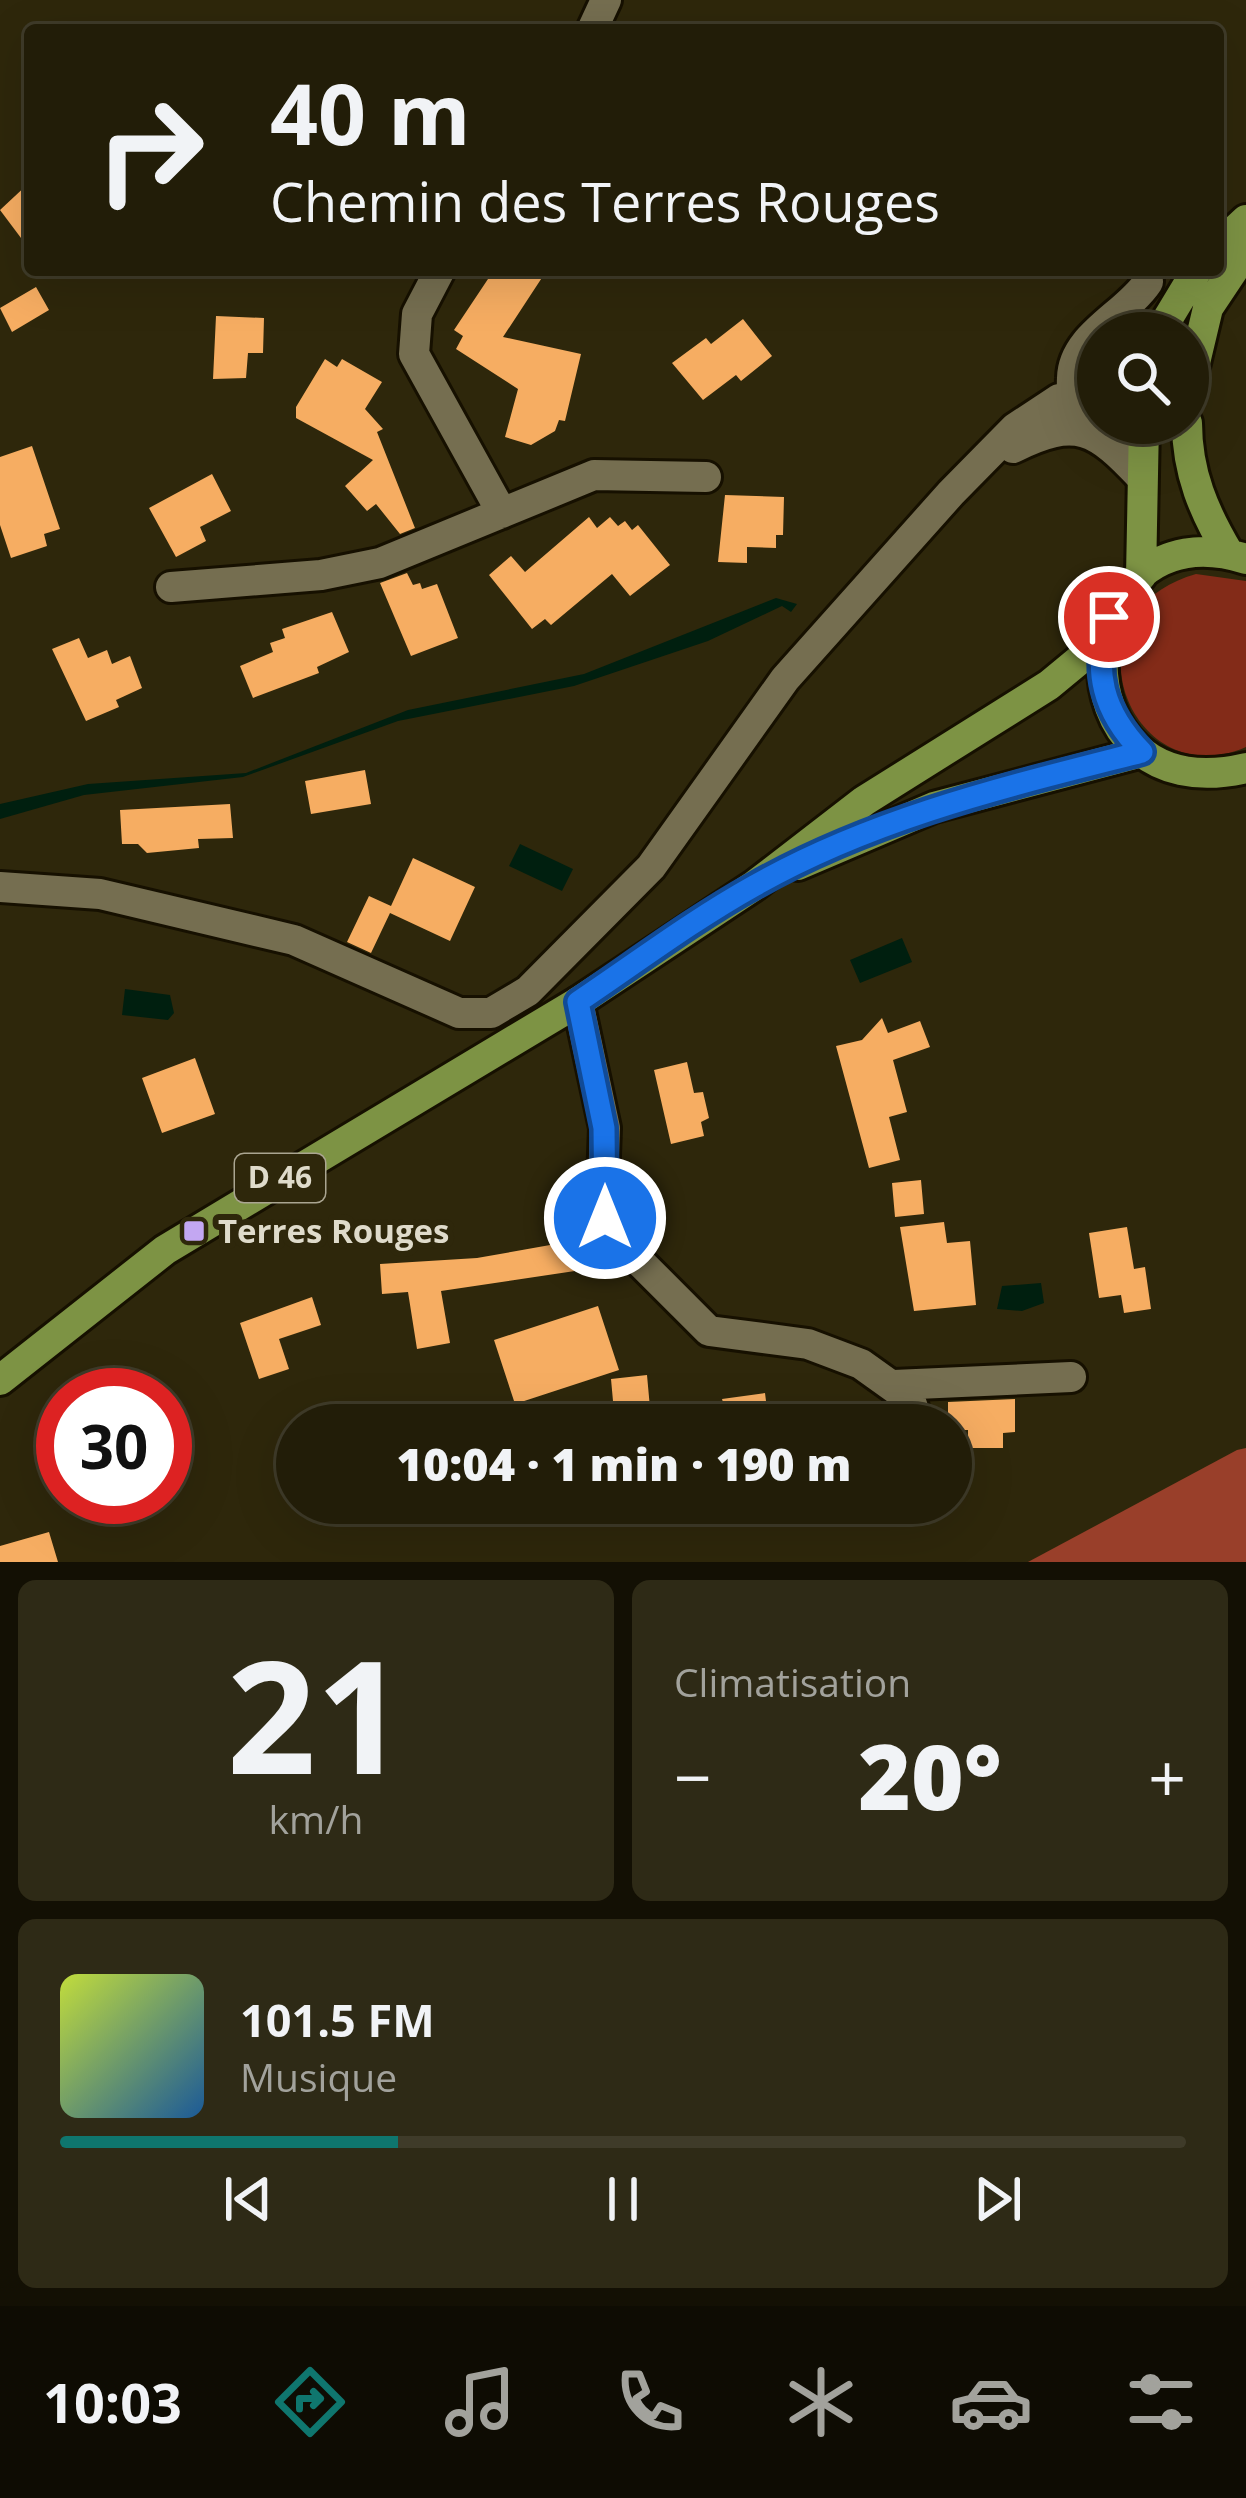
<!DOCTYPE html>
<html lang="fr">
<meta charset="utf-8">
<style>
:root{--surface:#221d08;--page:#2e2a16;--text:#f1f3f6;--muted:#a2a29c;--line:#3f3b29;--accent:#0f766e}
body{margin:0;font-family:"Open Sans",sans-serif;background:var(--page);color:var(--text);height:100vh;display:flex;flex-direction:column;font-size:45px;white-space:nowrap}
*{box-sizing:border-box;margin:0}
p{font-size:39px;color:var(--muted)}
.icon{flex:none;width:66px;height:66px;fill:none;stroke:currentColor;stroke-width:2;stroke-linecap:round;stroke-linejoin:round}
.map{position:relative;height:1562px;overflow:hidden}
.side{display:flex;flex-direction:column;gap:18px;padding:18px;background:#131004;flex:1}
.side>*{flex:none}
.top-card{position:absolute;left:24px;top:24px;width:1200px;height:252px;border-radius:12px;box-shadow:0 12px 48px #0002,0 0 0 3px var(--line);background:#221d08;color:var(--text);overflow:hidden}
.controls{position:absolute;left:1077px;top:312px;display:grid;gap:24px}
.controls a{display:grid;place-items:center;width:132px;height:132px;border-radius:50%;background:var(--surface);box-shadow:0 12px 48px #0002,0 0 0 3px var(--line);font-size:60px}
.speed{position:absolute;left:36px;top:1368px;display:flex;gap:24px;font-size:60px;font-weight:700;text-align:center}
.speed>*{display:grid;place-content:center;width:156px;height:156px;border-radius:50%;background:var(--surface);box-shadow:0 12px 48px #0002,0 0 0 3px var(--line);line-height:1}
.speed .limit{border:18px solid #d22;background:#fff;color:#111}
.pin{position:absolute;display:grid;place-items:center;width:102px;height:102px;color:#fff;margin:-51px;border:6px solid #fff;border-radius:50%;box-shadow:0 3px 12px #0007}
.me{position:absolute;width:132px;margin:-66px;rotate:0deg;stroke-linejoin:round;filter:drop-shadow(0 0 9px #0008)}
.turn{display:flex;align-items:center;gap:42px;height:252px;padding:0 48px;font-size:54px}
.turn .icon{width:156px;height:156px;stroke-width:2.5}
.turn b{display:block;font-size:84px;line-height:102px}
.big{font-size:90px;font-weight:800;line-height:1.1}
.side .card{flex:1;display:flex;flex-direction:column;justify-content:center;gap:18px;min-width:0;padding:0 42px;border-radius:18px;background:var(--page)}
.side .dial{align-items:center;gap:0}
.dial b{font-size:156px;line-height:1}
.song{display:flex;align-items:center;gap:36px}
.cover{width:144px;height:144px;border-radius:18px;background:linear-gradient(135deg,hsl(70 70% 55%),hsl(210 70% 35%))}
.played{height:12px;border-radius:6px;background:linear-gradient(90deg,var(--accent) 30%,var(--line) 30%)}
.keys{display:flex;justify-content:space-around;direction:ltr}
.heat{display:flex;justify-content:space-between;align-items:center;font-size:66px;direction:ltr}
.side .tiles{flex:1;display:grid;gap:18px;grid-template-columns:1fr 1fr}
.card:last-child{grid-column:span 2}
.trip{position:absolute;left:276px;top:1404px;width:696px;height:120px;border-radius:60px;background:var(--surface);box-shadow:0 12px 48px #0002,0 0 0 3px var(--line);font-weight:800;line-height:120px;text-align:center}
.tabs{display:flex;height:192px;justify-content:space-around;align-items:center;background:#0e0c03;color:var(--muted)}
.tabs .icon{width:84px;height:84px}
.tabs .selected{color:var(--accent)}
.tabs b{font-size:54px;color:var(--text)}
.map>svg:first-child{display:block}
.green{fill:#832b18}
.forest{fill:#993f2a}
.water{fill:#001f0f}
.building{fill:#f6ad62}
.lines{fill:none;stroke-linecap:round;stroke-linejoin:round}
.minor-casing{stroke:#161000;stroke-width:36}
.major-casing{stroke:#161000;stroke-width:36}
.minor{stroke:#756e50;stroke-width:30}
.major{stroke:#7d9344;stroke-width:30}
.route-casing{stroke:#114b97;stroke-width:30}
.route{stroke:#1a73e8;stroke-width:21}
.poi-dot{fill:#c3a7f2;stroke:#2e270b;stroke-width:4.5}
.labels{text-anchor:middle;stroke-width:12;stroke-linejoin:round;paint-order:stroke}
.shield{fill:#2e270b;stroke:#aaa591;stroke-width:3}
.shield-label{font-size:30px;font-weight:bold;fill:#dfdbcb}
.poi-label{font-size:33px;font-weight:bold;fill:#dfdbcb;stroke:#2e270b;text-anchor:start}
</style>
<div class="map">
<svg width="1246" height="1562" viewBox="0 0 1246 1562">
<rect width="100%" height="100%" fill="#2e270b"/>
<path class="green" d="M 1196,574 L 1246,581 L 1246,747 C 1129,798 1059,613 1196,574 Z"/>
<path class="forest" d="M 1246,1448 L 1246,1562 L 1028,1562 L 1237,1450 Z"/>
<path class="water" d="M 776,598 L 797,604 L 791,612 L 782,606 L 708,641 L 574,686 L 398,721 L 243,777 L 84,795 L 0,819 L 0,804 L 88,784 L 246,773 L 408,710 L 584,674 Z
M 520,844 L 573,869 L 562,891 L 509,866 Z
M 902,938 L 912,962 L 860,983 L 850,960 Z
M 125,989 L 170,995 L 174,1013 L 168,1020 L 122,1015 Z
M 1041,1283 L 1044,1303 L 1022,1311 L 997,1309 L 1002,1286 Z"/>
<path class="building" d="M 30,182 L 30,250 L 0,210 Z
M 494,270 L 547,270 L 503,337 L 581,354 L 565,421 L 559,420 L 555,431 L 531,445 L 505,437 L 518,389 L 456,349 L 463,336 L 454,330 Z
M 36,287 L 49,310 L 12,332 L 0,308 Z
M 216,316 L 264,318 L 263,353 L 248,353 L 246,378 L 213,379 Z
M 743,319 L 772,356 L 741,381 L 736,375 L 703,400 L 672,363 L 706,338 L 711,344 Z
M 325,359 L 337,367 L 342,359 L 382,382 L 365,409 L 383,429 L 377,432 L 415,528 L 400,534 L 376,504 L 367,511 L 345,486 L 373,460 L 296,418 L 296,407 Z
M 32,446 L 60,529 L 44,534 L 47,546 L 11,558 L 0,525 L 0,457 Z
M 212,474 L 231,511 L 200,527 L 206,541 L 176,557 L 149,508 Z
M 725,495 L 784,497 L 783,535 L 776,535 L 776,548 L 747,547 L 747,563 L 718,562 Z
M 589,517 L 597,528 L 610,517 L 618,526 L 625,521 L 632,530 L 638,525 L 670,565 L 630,596 L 612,574 L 551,625 L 545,619 L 532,629 L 489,575 L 511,556 L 525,572 Z
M 407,573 L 413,585 L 420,583 L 422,589 L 437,584 L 458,638 L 411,656 L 380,583 Z
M 332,612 L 349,652 L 317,667 L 319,673 L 253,698 L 240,666 L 273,652 L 270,643 L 285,638 L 282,629 Z
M 79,638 L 88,658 L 107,650 L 112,664 L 130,656 L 142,688 L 116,700 L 119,707 L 86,721 L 52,649 Z
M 365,770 L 371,804 L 311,814 L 305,781 Z
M 230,804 L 233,838 L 198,839 L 199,848 L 147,853 L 138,844 L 122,844 L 120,810 Z
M 413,858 L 475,887 L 450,941 L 390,913 L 371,953 L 347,942 L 369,896 L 391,906 Z
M 882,1018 L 888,1033 L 920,1021 L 930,1047 L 893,1060 L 907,1112 L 889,1117 L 900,1160 L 869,1168 L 836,1046 L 862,1040 Z
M 195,1058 L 215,1114 L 162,1133 L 142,1078 Z
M 687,1062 L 694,1093 L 703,1092 L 709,1118 L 701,1122 L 704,1136 L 671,1144 L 654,1070 Z
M 921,1180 L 924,1214 L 895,1217 L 892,1183 Z
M 944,1222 L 947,1243 L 970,1241 L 976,1305 L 914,1311 L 900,1227 Z
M 1127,1227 L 1134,1269 L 1145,1267 L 1151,1309 L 1124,1313 L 1121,1295 L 1099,1298 L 1089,1233 Z
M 595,1237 L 615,1265 L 441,1291 L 450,1343 L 417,1349 L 408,1292 L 382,1294 L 380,1264 L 477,1258 Z
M 312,1297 L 321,1325 L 279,1339 L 289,1369 L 259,1379 L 240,1323 Z
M 598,1306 L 619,1370 L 515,1404 L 494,1340 Z
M 647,1375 L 650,1408 L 614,1412 L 611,1379 Z
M 765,1393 L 769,1425 L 730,1425 L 722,1399 Z
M 1015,1399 L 1015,1432 L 1003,1433 L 1003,1448 L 968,1448 L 968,1430 L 951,1430 L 948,1425 L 948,1402 Z
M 49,1532 L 58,1562 L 0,1562 L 0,1546 Z"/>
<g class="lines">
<g class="minor-casing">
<path id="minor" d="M 592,30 L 606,0
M 440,270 L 417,314 L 414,354 L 502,513
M 1075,427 C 1074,411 1071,394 1072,378 C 1073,335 1126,315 1148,282 L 1147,270
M 1013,448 C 1077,416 1096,429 1142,478
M 171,587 L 321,575 L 380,563 L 594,475 L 706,477
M 0,887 L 100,894 L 294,940 L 459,1013 L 491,1013 L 528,991 L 651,867 L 785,679 L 951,493 L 1015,428 L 1059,399 L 1098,393
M 578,1002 L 605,1128 L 602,1208 L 618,1240 L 709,1331 L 808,1344 L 861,1364 L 910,1399 L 919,1425
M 894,1385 L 1071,1377"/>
</g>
<g class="major-casing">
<path id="major" d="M 1218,246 L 1246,220
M 1159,333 L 1197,270
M 1188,392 L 1208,308 L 1246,251
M 1187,423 C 1187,473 1204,512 1229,554
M 1246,559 C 1064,502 1046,815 1246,768
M 1141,576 L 1144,423
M 798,865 L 934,807 L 1142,752
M 0,1380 L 165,1250 L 578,1002 L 755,885 L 864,801 L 1049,685 L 1101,642"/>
</g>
<use href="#minor" class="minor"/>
<use href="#major" class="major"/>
</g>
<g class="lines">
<g class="route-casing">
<path id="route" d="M 605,1218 L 604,1128 L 578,1002 C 636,963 693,920 754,886 C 875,817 1009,786 1142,752 C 1103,712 1092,671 1109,617"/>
</g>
<use href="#route" class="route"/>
</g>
<rect class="poi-dot" x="182" y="1219" width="24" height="24" rx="6"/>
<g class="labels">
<rect class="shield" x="235" y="1154" width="90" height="48" rx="9"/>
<g class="shield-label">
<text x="280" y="1188">D 46</text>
</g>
<g class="poi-label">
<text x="218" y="1243">Terres Rouges</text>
</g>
</g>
</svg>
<div class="controls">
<a><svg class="icon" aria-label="search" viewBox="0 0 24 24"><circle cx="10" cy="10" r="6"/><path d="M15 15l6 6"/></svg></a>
</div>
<div class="speed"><div class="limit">30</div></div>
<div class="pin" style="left:1109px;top:617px;background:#d93025"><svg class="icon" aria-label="arrive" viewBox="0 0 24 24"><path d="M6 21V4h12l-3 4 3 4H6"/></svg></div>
<svg class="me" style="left:605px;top:1218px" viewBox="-20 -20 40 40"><circle r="17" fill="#1a73e8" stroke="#fff" stroke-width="3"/><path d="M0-11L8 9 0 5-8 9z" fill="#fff"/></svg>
<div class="trip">10:04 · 1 min · 190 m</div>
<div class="top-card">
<div class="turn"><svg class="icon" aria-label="right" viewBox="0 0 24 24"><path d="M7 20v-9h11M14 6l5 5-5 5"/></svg><div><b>40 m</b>Chemin des Terres Rouges</div></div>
</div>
</div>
<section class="side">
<div class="tiles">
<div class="card dial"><b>21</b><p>km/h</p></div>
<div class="card"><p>Climatisation</p>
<div class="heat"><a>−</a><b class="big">20°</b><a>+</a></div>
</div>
<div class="card">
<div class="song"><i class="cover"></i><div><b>101.5 FM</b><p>Musique</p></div></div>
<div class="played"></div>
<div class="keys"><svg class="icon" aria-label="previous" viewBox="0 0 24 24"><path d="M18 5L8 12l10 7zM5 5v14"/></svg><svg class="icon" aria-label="pause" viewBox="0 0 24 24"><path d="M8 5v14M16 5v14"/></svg><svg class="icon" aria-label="next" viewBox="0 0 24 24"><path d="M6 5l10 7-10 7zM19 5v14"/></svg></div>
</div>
</div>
</section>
<nav class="tabs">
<b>10:03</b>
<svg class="icon selected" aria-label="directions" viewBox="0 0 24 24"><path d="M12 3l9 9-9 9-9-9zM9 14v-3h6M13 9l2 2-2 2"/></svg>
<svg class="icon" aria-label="music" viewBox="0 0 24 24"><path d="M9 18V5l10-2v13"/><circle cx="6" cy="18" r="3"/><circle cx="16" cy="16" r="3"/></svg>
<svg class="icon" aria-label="phone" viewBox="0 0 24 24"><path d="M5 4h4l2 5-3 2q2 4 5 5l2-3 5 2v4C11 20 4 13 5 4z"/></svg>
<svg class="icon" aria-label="climate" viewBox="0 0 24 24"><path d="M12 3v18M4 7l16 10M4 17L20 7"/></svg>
<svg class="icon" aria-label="car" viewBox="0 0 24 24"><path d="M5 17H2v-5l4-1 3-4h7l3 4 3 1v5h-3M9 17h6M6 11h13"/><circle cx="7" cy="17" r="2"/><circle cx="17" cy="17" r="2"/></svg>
<svg class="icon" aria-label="filters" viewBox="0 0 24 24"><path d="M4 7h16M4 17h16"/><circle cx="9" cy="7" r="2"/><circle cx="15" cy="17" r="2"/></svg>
</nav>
